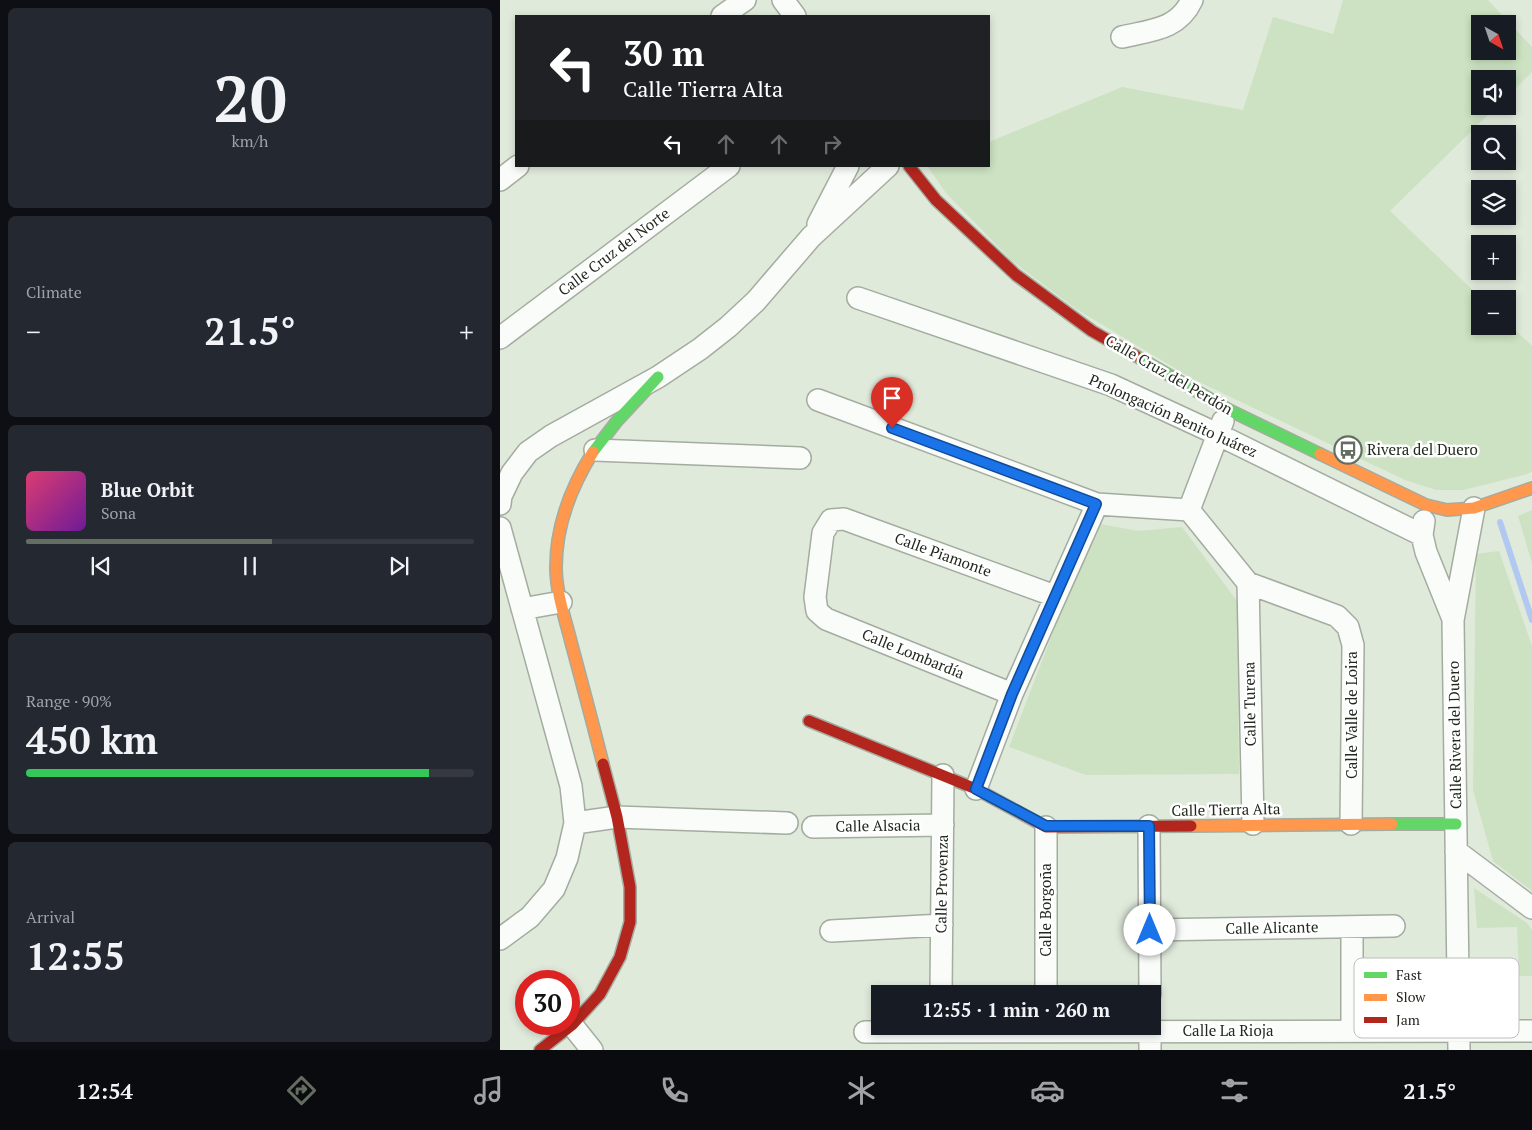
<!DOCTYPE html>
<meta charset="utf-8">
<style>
:root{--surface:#171b24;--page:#242831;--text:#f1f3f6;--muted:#9ea1a6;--line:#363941;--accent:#646d61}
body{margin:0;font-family:"PT Serif",serif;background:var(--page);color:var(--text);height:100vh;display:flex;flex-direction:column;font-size:19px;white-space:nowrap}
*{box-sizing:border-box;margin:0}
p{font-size:16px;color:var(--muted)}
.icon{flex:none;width:28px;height:28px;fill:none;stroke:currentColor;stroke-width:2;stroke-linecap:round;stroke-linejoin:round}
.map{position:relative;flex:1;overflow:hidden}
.details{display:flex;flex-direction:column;gap:8px;padding:8px;background:#0d0f14;width:500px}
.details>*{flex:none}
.guide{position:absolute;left:15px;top:15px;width:475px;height:152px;border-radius:0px;box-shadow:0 2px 8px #0003;background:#202124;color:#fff;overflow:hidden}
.needle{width:32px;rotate:140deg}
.fabs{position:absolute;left:971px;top:15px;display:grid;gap:10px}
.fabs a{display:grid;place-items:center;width:45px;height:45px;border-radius:0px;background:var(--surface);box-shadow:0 2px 8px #0003;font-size:25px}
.speed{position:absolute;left:15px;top:970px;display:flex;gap:10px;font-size:25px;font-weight:700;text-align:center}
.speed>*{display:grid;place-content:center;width:65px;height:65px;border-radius:50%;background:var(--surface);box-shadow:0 2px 8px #0003;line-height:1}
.speed .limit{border:8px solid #d22;background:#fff;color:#111}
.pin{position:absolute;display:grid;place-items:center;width:42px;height:42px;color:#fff;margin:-51px -21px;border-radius:50% 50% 50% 0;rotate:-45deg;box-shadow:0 0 5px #0007}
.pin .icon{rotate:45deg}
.me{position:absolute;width:55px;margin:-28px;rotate:0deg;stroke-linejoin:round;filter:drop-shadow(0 0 4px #0008)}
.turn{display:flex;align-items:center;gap:18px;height:105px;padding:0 25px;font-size:22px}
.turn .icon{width:65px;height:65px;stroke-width:2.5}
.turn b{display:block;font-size:35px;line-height:42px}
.lanes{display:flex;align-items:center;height:48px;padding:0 25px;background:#0003;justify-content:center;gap:25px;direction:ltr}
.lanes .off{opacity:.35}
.big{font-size:38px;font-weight:800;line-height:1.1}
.details .card{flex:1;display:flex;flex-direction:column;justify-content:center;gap:8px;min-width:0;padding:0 18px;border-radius:8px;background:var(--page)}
.details .dial{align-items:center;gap:0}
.dial b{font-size:65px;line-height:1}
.song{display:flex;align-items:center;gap:15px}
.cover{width:60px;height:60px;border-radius:8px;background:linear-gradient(135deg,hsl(340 70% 55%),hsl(280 70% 35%))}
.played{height:5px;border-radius:2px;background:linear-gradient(90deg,var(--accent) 55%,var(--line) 55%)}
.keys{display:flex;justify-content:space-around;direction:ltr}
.heat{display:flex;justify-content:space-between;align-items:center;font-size:28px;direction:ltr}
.charge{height:8px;border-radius:4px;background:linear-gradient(90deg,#34c759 90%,var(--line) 0)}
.trip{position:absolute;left:371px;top:985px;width:290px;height:50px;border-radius:0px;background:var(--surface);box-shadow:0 2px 8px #0003;font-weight:800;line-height:50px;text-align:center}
.tabs{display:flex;height:80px;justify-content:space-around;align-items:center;background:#090b0e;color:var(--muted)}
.tabs .icon{width:35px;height:35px}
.tabs .on{color:var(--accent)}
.tabs b{font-size:22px;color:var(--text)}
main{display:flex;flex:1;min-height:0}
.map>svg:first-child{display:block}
.green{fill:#cce2c2;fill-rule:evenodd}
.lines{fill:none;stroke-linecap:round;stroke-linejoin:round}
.stream{stroke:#b1c8f1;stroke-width:6}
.street-casing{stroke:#a4aca0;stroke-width:24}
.fast-casing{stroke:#a4aca0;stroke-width:14}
.slow-casing{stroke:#a4aca0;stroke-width:14}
.jam-casing{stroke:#a4aca0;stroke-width:14}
.street{stroke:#fafcfa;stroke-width:21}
.fast{stroke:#63d668;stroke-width:11}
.slow{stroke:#ff974d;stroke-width:11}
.jam{stroke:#b3261e;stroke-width:11}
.route-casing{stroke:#114b97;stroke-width:12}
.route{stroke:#1a73e8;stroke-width:9}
.labels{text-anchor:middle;stroke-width:5;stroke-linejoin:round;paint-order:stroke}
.street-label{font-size:15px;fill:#22291f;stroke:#fff}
.poi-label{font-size:15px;fill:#22291f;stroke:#fff;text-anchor:start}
.key{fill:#fff;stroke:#bdbfbc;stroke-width:1}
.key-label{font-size:14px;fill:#22291f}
</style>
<main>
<section class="details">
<div class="card dial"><b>20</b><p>km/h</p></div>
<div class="card"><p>Climate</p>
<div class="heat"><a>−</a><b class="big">21.5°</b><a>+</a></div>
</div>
<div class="card">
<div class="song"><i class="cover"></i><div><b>Blue Orbit</b><p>Sona</p></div></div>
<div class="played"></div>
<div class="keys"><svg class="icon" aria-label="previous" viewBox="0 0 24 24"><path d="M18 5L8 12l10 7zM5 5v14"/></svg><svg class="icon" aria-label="pause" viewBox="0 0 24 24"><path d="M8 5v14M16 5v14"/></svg><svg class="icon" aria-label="next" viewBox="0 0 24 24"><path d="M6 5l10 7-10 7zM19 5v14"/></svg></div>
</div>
<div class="card"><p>Range · 90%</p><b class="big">450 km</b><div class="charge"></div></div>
<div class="card"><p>Arrival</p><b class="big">12:55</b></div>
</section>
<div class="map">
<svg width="1032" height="1050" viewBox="0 0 1032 1050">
<rect width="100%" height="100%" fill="#e0eadb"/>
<path class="green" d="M 843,0 L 988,0 L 1032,47 L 1032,72 L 1008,96 L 1008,79 L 980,79 L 980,106 L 997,106 L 890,211 L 982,299 L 980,299 L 980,326 L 1008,326 L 1008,323 L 1032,346 L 1032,472 L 1024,475 L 963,490 L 936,490 L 905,480 L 693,379 L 576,309 L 512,261 L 446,193 L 428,167 L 489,166 L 489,142 L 622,87 L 743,110 L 773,17 L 833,34 ZM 980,24 L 1008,24 L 1008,51 L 980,51 Z
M 1032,510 L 1032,563 L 1018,516 Z
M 595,523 L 638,531 L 682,527 L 737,601 L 739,774 L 586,775 L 509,747 Z
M 999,551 L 1032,646 L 1032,891 L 993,861 L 973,790 L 976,554 Z
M 974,888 L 1027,923 L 1032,930 L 1032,976 L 1019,976 L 1017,927 L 977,928 Z"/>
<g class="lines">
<path class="stream" d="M 1000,522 L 1032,620"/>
<g class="street-casing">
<path id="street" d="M 283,0 L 295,16
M 222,16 L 245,0
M 622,37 C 651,30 678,30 692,0
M 0,180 L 18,166
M 318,224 L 348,166
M 358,298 L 611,385 L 717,434 L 922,535
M 0,338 L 229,166
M 318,400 L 597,504 L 689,510
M 95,450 L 300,458
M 0,504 L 1,496 L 12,473 L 28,452 L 51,436 L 158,377 L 200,349 L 228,327 L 256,301 L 311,237 L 388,166
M 689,510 L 723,421
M 689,510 L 748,583
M 924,521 L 922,535 L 926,552 L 953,619
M 0,528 L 71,786 L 75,823 L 67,858 L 54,889 L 30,917 L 0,939
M 748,583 L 837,616 L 848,627 L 853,645 L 851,824
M 748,583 L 753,824
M 22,609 L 61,602
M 512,694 L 326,619 L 317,611 L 315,597 L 323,533 L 331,520 L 344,519 L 555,596
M 476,789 L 512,694 L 597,504
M 75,823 L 117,817 L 287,823
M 649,826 L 650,994
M 313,827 L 443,825
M 956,851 L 1032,908
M 650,930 L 894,926
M 331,931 L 442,925
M 441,994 L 443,775
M 546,994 L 546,827
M 72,1025 L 92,1050
M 650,1026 L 650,1050
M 852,1030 L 852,927
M 365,1032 L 1032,1031
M 959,1050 L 953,620 L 974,508"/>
</g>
<g class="fast-casing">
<path id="fast" d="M 636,356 L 729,410 L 820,454
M 93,452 L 117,421 L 158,377
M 892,824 L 956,824"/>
</g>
<g class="slow-casing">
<path id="slow" d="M 93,452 C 71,487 56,526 56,567 C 56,592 65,618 71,642 C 82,683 93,724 103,764
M 820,454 L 926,505 L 947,510 L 974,508 L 1032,488
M 691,826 L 892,824"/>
</g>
<g class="jam-casing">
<path id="jam" d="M 409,166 L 436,200 L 516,275 L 592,331 L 636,356
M 309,721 L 476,789 L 546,827 L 691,826
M 40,1050 L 72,1025 L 100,994 L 120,957 L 130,922 L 130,887 L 117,817 L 103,764"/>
</g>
<use href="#street" class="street"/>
<use href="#fast" class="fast"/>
<use href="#slow" class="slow"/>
<use href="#jam" class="jam"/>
</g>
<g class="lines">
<g class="route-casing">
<path id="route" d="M 392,428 L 596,504 L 512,694 L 476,789 L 546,826 L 649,826 L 650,930"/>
</g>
<use href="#route" class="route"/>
</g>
<defs>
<g id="bus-ring" transform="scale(1.4375)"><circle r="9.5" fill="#fff" stroke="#646d61" stroke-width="1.5"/><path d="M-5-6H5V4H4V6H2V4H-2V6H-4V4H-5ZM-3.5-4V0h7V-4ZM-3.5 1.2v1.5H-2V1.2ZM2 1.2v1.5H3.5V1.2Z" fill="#646d61"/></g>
</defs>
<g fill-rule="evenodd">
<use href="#bus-ring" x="848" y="450"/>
</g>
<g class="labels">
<g class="street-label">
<text transform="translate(114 252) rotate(-37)" y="5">Calle Cruz del Norte</text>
<text transform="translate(669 375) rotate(30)" y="5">Calle Cruz del Perdón</text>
<text transform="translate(673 416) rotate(24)" y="5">Prolongación Benito Juárez</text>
<text transform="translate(443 555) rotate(20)" y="5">Calle Piamonte</text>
<text transform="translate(413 654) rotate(22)" y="5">Calle Lombardía</text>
<text transform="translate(750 704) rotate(-91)" y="5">Calle Turena</text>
<text transform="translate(852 715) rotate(-90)" y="5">Calle Valle de Loira</text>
<text transform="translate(955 735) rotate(-91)" y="5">Calle Rivera del Duero</text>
<text transform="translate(726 810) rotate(-1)" y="5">Calle Tierra Alta</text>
<text transform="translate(378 826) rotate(-1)" y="5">Calle Alsacia</text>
<text transform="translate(442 884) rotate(-89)" y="5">Calle Provenza</text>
<text transform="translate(546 910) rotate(-90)" y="5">Calle Borgoña</text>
<text transform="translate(772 928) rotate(-1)" y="5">Calle Alicante</text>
<text x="728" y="1036">Calle La Rioja</text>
</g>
<g class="poi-label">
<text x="867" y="455">Rivera del Duero</text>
</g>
</g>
<rect x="854" y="958" width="165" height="80" rx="8" class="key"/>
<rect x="864" y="972" width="23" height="6" fill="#63d668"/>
<rect x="864" y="994" width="23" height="7" fill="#ff974d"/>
<rect x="864" y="1017" width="23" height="6" fill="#b3261e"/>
<g class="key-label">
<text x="896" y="980">Fast</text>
<text x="896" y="1002">Slow</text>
<text x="896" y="1025">Jam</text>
</g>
</svg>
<div class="fabs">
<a><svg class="needle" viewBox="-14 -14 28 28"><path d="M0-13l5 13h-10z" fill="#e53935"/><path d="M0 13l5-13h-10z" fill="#9ea1a6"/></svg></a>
<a><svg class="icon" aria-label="sound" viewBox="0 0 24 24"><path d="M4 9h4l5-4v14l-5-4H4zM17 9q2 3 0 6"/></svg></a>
<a><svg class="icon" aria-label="search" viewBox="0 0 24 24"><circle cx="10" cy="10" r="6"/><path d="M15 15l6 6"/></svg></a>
<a><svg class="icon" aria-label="layers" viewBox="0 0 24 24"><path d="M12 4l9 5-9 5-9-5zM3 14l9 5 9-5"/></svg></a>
<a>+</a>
<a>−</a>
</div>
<div class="speed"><div class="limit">30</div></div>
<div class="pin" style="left:392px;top:428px;background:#d93025"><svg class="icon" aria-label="arrive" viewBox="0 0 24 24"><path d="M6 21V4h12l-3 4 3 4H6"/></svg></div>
<svg class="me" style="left:650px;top:930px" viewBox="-20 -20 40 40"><circle r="19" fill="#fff"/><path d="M0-13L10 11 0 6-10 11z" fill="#1a73e8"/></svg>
<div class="trip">12:55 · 1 min · 260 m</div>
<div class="guide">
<div class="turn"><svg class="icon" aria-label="left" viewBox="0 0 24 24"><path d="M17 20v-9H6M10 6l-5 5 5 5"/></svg><div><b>30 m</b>Calle Tierra Alta</div></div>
<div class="lanes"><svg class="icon" aria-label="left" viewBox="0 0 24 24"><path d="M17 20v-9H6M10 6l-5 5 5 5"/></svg><svg class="icon off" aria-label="ahead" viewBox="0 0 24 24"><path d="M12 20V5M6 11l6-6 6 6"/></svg><svg class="icon off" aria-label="ahead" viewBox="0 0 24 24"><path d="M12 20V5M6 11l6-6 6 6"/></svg><svg class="icon off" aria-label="right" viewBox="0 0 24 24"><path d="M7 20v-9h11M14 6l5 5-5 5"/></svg></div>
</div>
</div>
</main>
<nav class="tabs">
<b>12:54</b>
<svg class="icon on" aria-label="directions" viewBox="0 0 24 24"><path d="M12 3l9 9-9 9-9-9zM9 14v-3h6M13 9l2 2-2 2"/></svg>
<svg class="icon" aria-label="music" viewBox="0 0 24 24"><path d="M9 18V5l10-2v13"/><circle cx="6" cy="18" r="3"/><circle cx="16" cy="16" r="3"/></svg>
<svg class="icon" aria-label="phone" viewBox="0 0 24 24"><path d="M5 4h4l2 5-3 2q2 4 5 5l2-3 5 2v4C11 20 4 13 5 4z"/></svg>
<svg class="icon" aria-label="climate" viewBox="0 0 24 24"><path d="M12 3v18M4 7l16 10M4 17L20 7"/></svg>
<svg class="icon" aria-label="car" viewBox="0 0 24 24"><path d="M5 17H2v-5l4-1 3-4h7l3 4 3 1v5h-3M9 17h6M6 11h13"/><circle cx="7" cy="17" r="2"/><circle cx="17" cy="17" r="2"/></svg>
<svg class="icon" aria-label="filters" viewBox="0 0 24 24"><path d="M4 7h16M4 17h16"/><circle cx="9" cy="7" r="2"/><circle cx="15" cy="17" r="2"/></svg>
<b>21.5°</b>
</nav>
